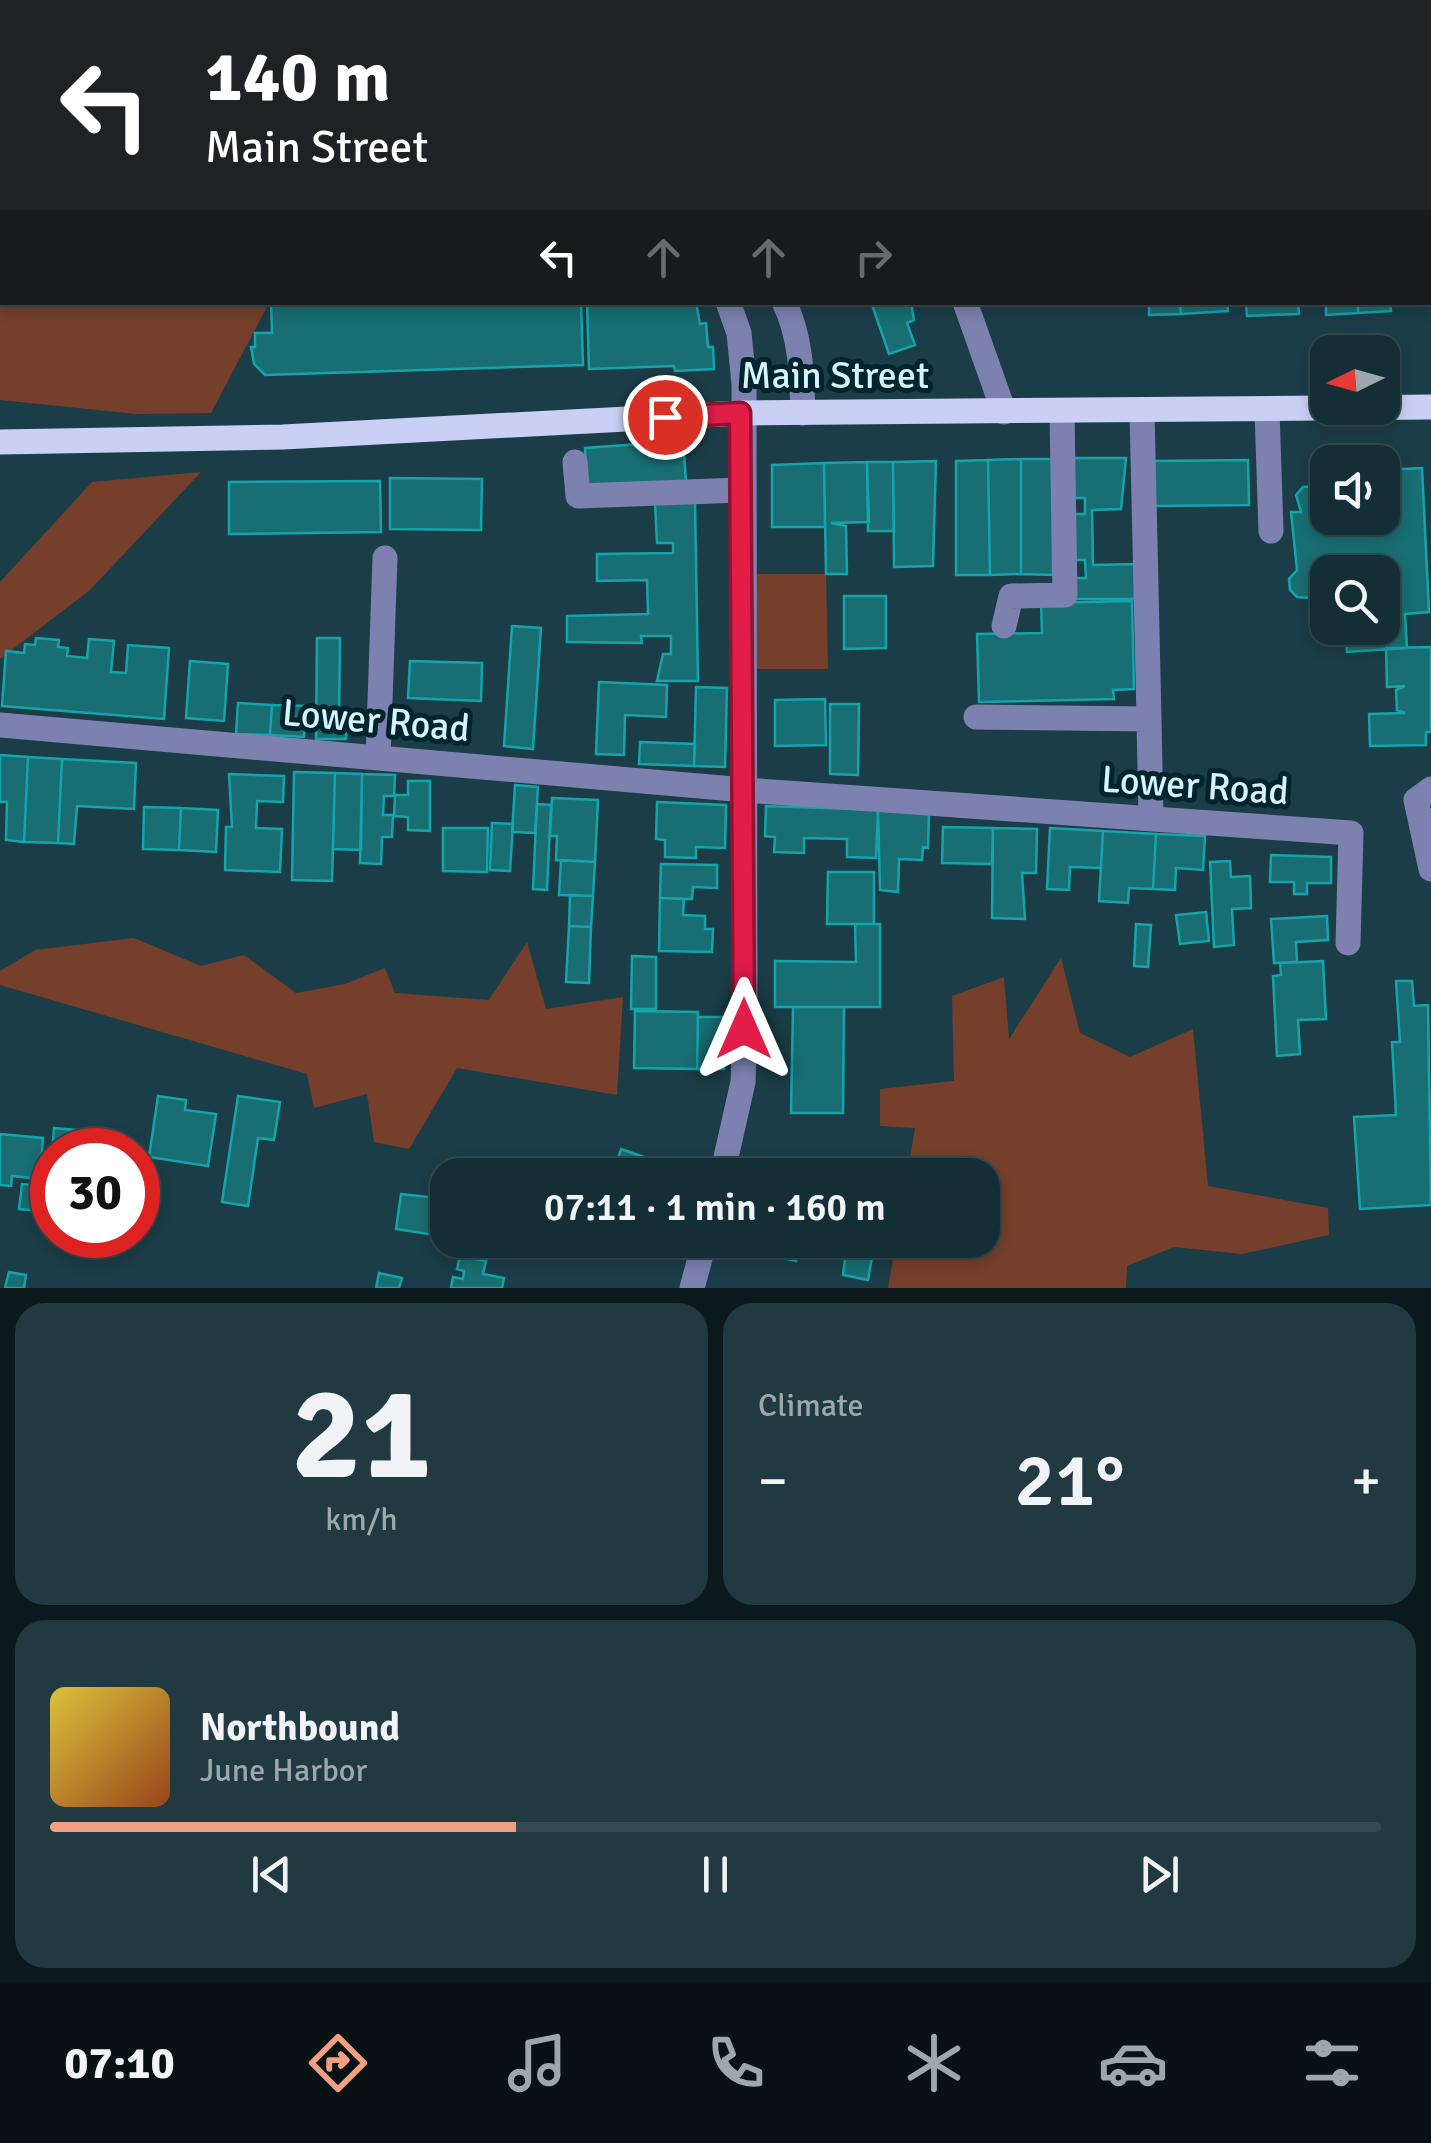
<!DOCTYPE html>
<meta charset="utf-8">
<style>
:root{--surface:#142e35;--page:#213a41;--text:#f1f3f6;--muted:#9da8ad;--line:#334a50;--accent:#f39f82}
body{margin:0;font-family:Signika,sans-serif;background:var(--page);color:var(--text);height:100vh;display:flex;flex-direction:column;font-size:38px;white-space:nowrap}
*{box-sizing:border-box;margin:0}
p{font-size:32px;color:var(--muted)}
.icon{flex:none;width:55px;height:55px;fill:none;stroke:currentColor;stroke-width:2;stroke-linecap:round;stroke-linejoin:round}
.map{position:relative;height:1288px;overflow:hidden}
.panel{display:flex;flex-direction:column;gap:15px;padding:15px;background:#0b191d;flex:1}
.panel>*{flex:none}
.banner{position:absolute;left:0px;top:0px;width:1432px;height:305px;box-shadow:0 5px 15px #0003,0 0 0 2px var(--line);background:#202124;color:#fff;overflow:hidden}
.needle{width:65px;rotate:265deg}
.fabs{position:absolute;left:1310px;top:335px;display:grid;gap:20px}
.fabs a{display:grid;place-items:center;width:90px;height:90px;border-radius:20px;background:var(--surface);box-shadow:0 5px 15px #0003,0 0 0 2px var(--line);font-size:50px}
.speed{position:absolute;left:30px;top:1128px;display:flex;gap:20px;font-size:50px;font-weight:700;text-align:center}
.speed>*{display:grid;place-content:center;width:130px;height:130px;border-radius:50%;background:var(--surface);box-shadow:0 5px 15px #0003,0 0 0 2px var(--line);line-height:1}
.speed .limit{border:15px solid #d22;background:#fff;color:#111}
.pin{position:absolute;display:grid;place-items:center;width:85px;height:85px;color:#fff;margin:-42px;border:5px solid #fff;border-radius:50%;box-shadow:0 2px 10px #0007}
.me{position:absolute;width:110px;margin:-55px;rotate:0deg;stroke-linejoin:round;filter:drop-shadow(0 0 8px #0008)}
.turn{display:flex;align-items:center;gap:35px;height:210px;padding:0 40px;font-size:45px}
.turn .icon{width:130px;height:130px;stroke-width:2.5}
.turn b{display:block;font-size:70px;line-height:85px}
.lanes{display:flex;align-items:center;height:95px;padding:0 40px;background:#0003;justify-content:center;gap:50px;direction:ltr}
.lanes .off{opacity:.35}
.big{font-size:75px;font-weight:600;line-height:1.1}
.panel .card{flex:1;display:flex;flex-direction:column;justify-content:center;gap:15px;min-width:0;padding:0 35px;border-radius:30px;background:var(--page)}
.panel .dial{align-items:center;gap:0}
.dial b{font-size:130px;line-height:1}
.song{display:flex;align-items:center;gap:30px}
.cover{width:120px;height:120px;border-radius:15px;background:linear-gradient(135deg,hsl(50 70% 55%),hsl(20 70% 35%))}
.played{height:10px;border-radius:5px;background:linear-gradient(90deg,var(--accent) 35%,var(--line) 35%)}
.keys{display:flex;justify-content:space-around;direction:ltr}
.heat{display:flex;justify-content:space-between;align-items:center;font-size:55px;direction:ltr}
.panel .tiles{flex:1;display:grid;gap:15px;grid-template-columns:1fr 1fr}
.card:last-child{grid-column:span 2}
.trip{position:absolute;left:430px;top:1158px;width:570px;height:100px;border-radius:30px;background:var(--surface);box-shadow:0 5px 15px #0003,0 0 0 2px var(--line);font-weight:600;line-height:100px;text-align:center}
.tabs{display:flex;height:160px;justify-content:space-around;align-items:center;background:#081215;color:var(--muted)}
.tabs .icon{width:70px;height:70px}
.tabs .current{color:var(--accent)}
.tabs b{font-size:45px;color:var(--text)}
.map>svg:first-child{display:block}
.green{fill:#753f2c}
.building{fill:#186e72;stroke:#15a4aa;stroke-width:2.5}
.lines{fill:none;stroke-linecap:round;stroke-linejoin:round}
.minor{stroke:#7d81af;stroke-width:25}
.major{stroke:#cacff5;stroke-width:25}
.route-casing{stroke:#92132f;stroke-width:25}
.route{stroke:#e11d48;stroke-width:18}
.labels{text-anchor:middle;stroke-width:10;stroke-linejoin:round;paint-order:stroke}
.street-label{font-size:38px;fill:#d7f3fd;stroke:#01242d}
</style>
<div class="map">
<svg width="1431" height="1288" viewBox="0 0 1431 1288">
<rect width="100%" height="100%" fill="#1b3d47"/>
<path class="green" d="M 0,163 L 2,302 L 269,303 L 211,413 L 137,414 L 0,400 Z
M 201,472 L 90,590 L 0,659 L 0,582 L 92,482 Z
M 756,574 L 826,574 L 828,669 L 756,669 Z
M 134,938 L 201,966 L 244,955 L 296,993 L 345,984 L 385,968 L 395,993 L 489,1000 L 527,942 L 546,1009 L 623,997 L 617,1095 L 457,1068 L 409,1149 L 374,1142 L 367,1094 L 314,1108 L 307,1074 L 0,985 L 0,971 L 35,950 Z
M 1061,958 L 1080,1033 L 1130,1057 L 1193,1029 L 1208,1186 L 1328,1208 L 1329,1235 L 1242,1254 L 1174,1247 L 1127,1266 L 1126,1288 L 888,1288 L 896,1240 L 982,1240 L 982,1175 L 907,1175 L 915,1128 L 880,1126 L 880,1089 L 954,1081 L 952,996 L 1004,977 L 1009,1039 Z"/>
<path class="building" d="M 271,302 L 581,302 L 583,365 L 265,375 L 254,364 L 251,347 L 255,347 L 255,333 L 272,333 Z
M 587,302 L 696,302 L 700,324 L 706,323 L 708,347 L 713,347 L 714,369 L 675,371 L 674,366 L 589,369 Z
M 871,302 L 911,302 L 914,320 L 907,323 L 915,345 L 889,354 Z
M 1149,302 L 1180,302 L 1181,314 L 1149,315 Z
M 1180,302 L 1227,302 L 1228,311 L 1181,314 Z
M 1246,302 L 1298,302 L 1299,314 L 1247,316 Z
M 1326,302 L 1358,302 L 1358,313 L 1326,315 Z
M 1358,302 L 1390,302 L 1391,311 L 1358,313 Z
M 683,441 L 686,481 L 587,488 L 585,448 Z
M 1072,458 L 1126,458 L 1121,509 L 1092,510 L 1093,565 L 1135,564 L 1135,599 L 1072,599 L 1072,578 L 1086,578 L 1085,560 L 1071,560 L 1070,514 L 1085,514 L 1085,498 L 1072,498 Z
M 1021,459 L 1021,574 L 990,575 L 988,460 Z
M 1021,459 L 1053,459 L 1053,575 L 1021,574 Z
M 988,460 L 990,575 L 956,575 L 956,461 Z
M 1248,460 L 1249,505 L 1154,506 L 1153,461 Z
M 936,461 L 933,566 L 894,567 L 893,462 Z
M 867,462 L 869,522 L 831,523 L 846,526 L 847,574 L 826,574 L 824,463 Z
M 867,462 L 893,462 L 894,531 L 868,531 Z
M 824,463 L 825,527 L 772,527 L 772,465 Z
M 1422,468 L 1429,612 L 1405,614 L 1407,648 L 1347,652 L 1346,628 L 1382,628 L 1382,572 L 1328,572 L 1328,589 L 1317,589 L 1310,598 L 1297,597 L 1290,590 L 1289,579 L 1297,570 L 1291,512 L 1301,512 L 1296,495 L 1303,487 L 1315,486 L 1314,474 L 1328,474 L 1328,518 L 1382,518 L 1382,470 Z
M 390,478 L 482,479 L 481,530 L 390,529 Z
M 380,481 L 381,532 L 229,534 L 229,482 Z
M 695,501 L 698,681 L 657,681 L 663,654 L 671,654 L 671,636 L 641,636 L 642,643 L 567,642 L 567,616 L 648,614 L 647,580 L 597,581 L 597,554 L 673,553 L 673,543 L 657,543 L 655,502 Z
M 844,596 L 886,596 L 886,648 L 844,649 Z
M 1132,601 L 1134,689 L 1113,690 L 1114,699 L 979,702 L 977,634 L 1042,633 L 1041,603 Z
M 512,626 L 541,628 L 533,749 L 504,746 Z
M 36,638 L 59,640 L 58,647 L 68,648 L 67,656 L 87,658 L 89,639 L 114,641 L 111,672 L 126,673 L 128,645 L 169,648 L 164,719 L 2,706 L 6,651 L 24,653 L 25,644 L 35,645 Z
M 317,638 L 340,638 L 339,720 L 347,720 L 346,739 L 316,739 Z
M 1431,647 L 1431,732 L 1426,732 L 1426,745 L 1370,746 L 1369,714 L 1405,713 L 1397,710 L 1396,690 L 1405,686 L 1387,687 L 1386,648 Z
M 190,661 L 228,664 L 224,721 L 186,718 Z
M 410,661 L 482,663 L 481,701 L 408,698 Z
M 599,682 L 667,685 L 666,717 L 625,715 L 624,755 L 596,754 Z
M 696,687 L 727,688 L 725,767 L 694,766 Z
M 825,699 L 826,745 L 775,746 L 775,700 Z
M 238,703 L 272,705 L 270,735 L 236,734 Z
M 830,704 L 859,704 L 858,775 L 830,774 Z
M 272,705 L 306,706 L 304,737 L 270,735 Z
M 640,742 L 695,744 L 694,766 L 639,764 Z
M 0,755 L 28,757 L 24,842 L 6,840 L 7,802 L 0,802 Z
M 28,757 L 62,759 L 58,843 L 24,842 Z
M 62,759 L 136,763 L 134,809 L 77,806 L 74,844 L 58,843 Z
M 294,772 L 335,773 L 332,881 L 292,880 Z
M 335,773 L 362,774 L 361,850 L 333,849 Z
M 229,774 L 284,776 L 283,802 L 257,801 L 256,828 L 282,829 L 280,872 L 225,870 L 226,827 L 232,827 Z
M 362,774 L 395,775 L 394,796 L 384,796 L 383,815 L 393,815 L 392,837 L 382,837 L 381,864 L 360,863 Z
M 408,781 L 430,781 L 430,831 L 408,830 L 408,817 L 394,816 L 395,795 L 408,795 Z
M 515,785 L 538,787 L 535,833 L 512,832 Z
M 552,798 L 598,800 L 595,862 L 556,860 L 557,836 L 550,836 Z
M 657,802 L 726,805 L 725,848 L 696,847 L 696,858 L 665,857 L 665,840 L 656,839 Z
M 537,804 L 551,805 L 547,890 L 533,889 Z
M 766,806 L 878,810 L 876,858 L 847,857 L 847,839 L 804,838 L 804,853 L 774,852 L 775,837 L 765,836 Z
M 144,807 L 181,808 L 179,850 L 143,849 Z
M 181,808 L 218,810 L 216,852 L 179,850 Z
M 878,810 L 929,812 L 928,848 L 923,847 L 922,860 L 899,859 L 898,892 L 880,890 Z
M 492,823 L 513,824 L 510,871 L 490,870 Z
M 943,827 L 993,828 L 992,864 L 942,863 Z
M 443,828 L 488,828 L 487,872 L 443,871 Z
M 993,828 L 1037,829 L 1036,873 L 1022,873 L 1025,919 L 992,918 Z
M 1050,828 L 1103,831 L 1101,868 L 1070,867 L 1069,890 L 1047,889 Z
M 1103,831 L 1156,834 L 1153,889 L 1129,888 L 1128,903 L 1099,901 Z
M 1156,834 L 1205,836 L 1203,870 L 1176,868 L 1175,890 L 1153,889 Z
M 1271,855 L 1331,857 L 1331,883 L 1307,883 L 1307,894 L 1294,894 L 1294,882 L 1270,882 Z
M 561,860 L 595,862 L 593,896 L 559,895 Z
M 1230,861 L 1231,877 L 1250,876 L 1251,908 L 1232,909 L 1234,945 L 1214,947 L 1210,862 Z
M 661,864 L 717,865 L 717,888 L 693,887 L 692,899 L 660,898 Z
M 828,872 L 874,872 L 874,924 L 827,924 Z
M 570,895 L 593,896 L 591,927 L 569,926 Z
M 660,898 L 684,899 L 683,915 L 705,916 L 705,929 L 713,929 L 712,952 L 659,951 Z
M 1206,912 L 1209,941 L 1180,944 L 1176,915 Z
M 1327,916 L 1328,940 L 1296,942 L 1297,962 L 1274,963 L 1271,919 Z
M 855,924 L 880,924 L 880,1007 L 775,1007 L 775,961 L 856,962 Z
M 1136,924 L 1151,925 L 1148,967 L 1134,966 Z
M 569,926 L 591,927 L 589,983 L 566,982 Z
M 632,956 L 656,957 L 656,1009 L 631,1009 Z
M 1323,961 L 1326,1019 L 1298,1020 L 1300,1054 L 1277,1056 L 1273,976 L 1281,975 L 1280,963 Z
M 1396,981 L 1412,981 L 1414,1006 L 1428,1005 L 1431,1205 L 1360,1209 L 1354,1117 L 1396,1115 L 1392,1042 L 1400,1042 Z
M 793,1007 L 844,1007 L 843,1113 L 791,1113 Z
M 635,1011 L 698,1012 L 697,1069 L 634,1068 Z
M 698,1017 L 725,1017 L 724,1069 L 697,1069 Z
M 158,1096 L 186,1100 L 185,1110 L 216,1114 L 208,1166 L 149,1157 Z
M 238,1096 L 280,1102 L 274,1140 L 258,1138 L 248,1206 L 222,1202 Z
M 54,1128 L 87,1131 L 86,1149 L 99,1150 L 52,1150 L 52,1180 L 50,1179 Z
M 0,1134 L 43,1138 L 40,1179 L 12,1176 L 11,1186 L 0,1185 Z
M 621,1149 L 665,1164 L 661,1175 L 613,1175 Z
M 538,1161 L 574,1167 L 573,1175 L 497,1175 L 498,1169 L 535,1175 Z
M 22,1184 L 43,1186 L 41,1211 L 19,1209 Z
M 401,1194 L 448,1199 L 448,1237 L 396,1229 Z
M 601,1240 L 648,1240 L 645,1248 L 638,1245 L 635,1251 Z
M 730,1240 L 801,1240 L 796,1261 L 729,1246 Z
M 820,1240 L 875,1240 L 868,1280 L 843,1275 L 845,1259 L 818,1254 Z
M 460,1256 L 486,1261 L 483,1274 L 504,1278 L 502,1288 L 451,1288 L 453,1277 L 463,1279 L 464,1271 L 457,1269 Z
M 9,1272 L 26,1275 L 24,1288 L 5,1288 Z
M 379,1273 L 402,1278 L 399,1288 L 376,1288 Z"/>
<g class="lines">
<path class="minor" d="M 12,0 L 13,2
M 543,2 L 544,1
M 862,2 L 862,0
M 784,302 C 801,336 802,376 803,413
M 965,302 L 1004,412
M 1267,410 L 1271,531
M 575,462 L 578,496 L 741,490
M 1004,626 L 1011,596 L 1065,595 L 1062,412
M 976,717 L 1149,719 L 1142,411
M 1149,719 L 1151,819
M 0,725 L 745,790 L 1351,833 L 1348,943
M 378,758 L 385,558
M 1431,789 L 1416,800 L 1431,869
M 722,1175 L 743,1082 L 745,1029 L 744,384 L 739,333 L 728,302
M 692,1288 L 705,1240"/>
<path class="major" d="M 0,442 L 283,437 L 741,413 L 1431,407"/>
</g>
<g class="lines">
<g class="route-casing">
<path id="route" d="M 665,417 L 740,413 L 744,1029"/>
</g>
<use href="#route" class="route"/>
</g>
<g class="labels">
<g class="street-label">
<text x="835" y="388">Main Street</text>
<text transform="translate(376 720) rotate(5)" y="13">Lower Road</text>
<text transform="translate(1195 785) rotate(4)" y="13">Lower Road</text>
</g>
</g>
</svg>
<div class="fabs">
<a><svg class="needle" viewBox="-14 -14 28 28"><path d="M0-13l5 13h-10z" fill="#e53935"/><path d="M0 13l5-13h-10z" fill="#9da8ad"/></svg></a>
<a><svg class="icon" aria-label="sound" viewBox="0 0 24 24"><path d="M4 9h4l5-4v14l-5-4H4zM17 9q2 3 0 6"/></svg></a>
<a><svg class="icon" aria-label="search" viewBox="0 0 24 24"><circle cx="10" cy="10" r="6"/><path d="M15 15l6 6"/></svg></a>
</div>
<div class="speed"><div class="limit">30</div></div>
<div class="pin" style="left:665px;top:417px;background:#d93025"><svg class="icon" aria-label="arrive" viewBox="0 0 24 24"><path d="M6 21V4h12l-3 4 3 4H6"/></svg></div>
<svg class="me" style="left:744px;top:1029px" viewBox="-20 -20 40 40"><path d="M0-17L14 15 0 8-14 15z" fill="#e11d48" stroke="#fff" stroke-width="4"/></svg>
<div class="trip">07:11 · 1 min · 160 m</div>
<div class="banner">
<div class="turn"><svg class="icon" aria-label="left" viewBox="0 0 24 24"><path d="M17 20v-9H6M10 6l-5 5 5 5"/></svg><div><b>140 m</b>Main Street</div></div>
<div class="lanes"><svg class="icon" aria-label="left" viewBox="0 0 24 24"><path d="M17 20v-9H6M10 6l-5 5 5 5"/></svg><svg class="icon off" aria-label="ahead" viewBox="0 0 24 24"><path d="M12 20V5M6 11l6-6 6 6"/></svg><svg class="icon off" aria-label="ahead" viewBox="0 0 24 24"><path d="M12 20V5M6 11l6-6 6 6"/></svg><svg class="icon off" aria-label="right" viewBox="0 0 24 24"><path d="M7 20v-9h11M14 6l5 5-5 5"/></svg></div>
</div>
</div>
<section class="panel">
<div class="tiles">
<div class="card dial"><b>21</b><p>km/h</p></div>
<div class="card"><p>Climate</p>
<div class="heat"><a>−</a><b class="big">21°</b><a>+</a></div>
</div>
<div class="card">
<div class="song"><i class="cover"></i><div><b>Northbound</b><p>June Harbor</p></div></div>
<div class="played"></div>
<div class="keys"><svg class="icon" aria-label="previous" viewBox="0 0 24 24"><path d="M18 5L8 12l10 7zM5 5v14"/></svg><svg class="icon" aria-label="pause" viewBox="0 0 24 24"><path d="M8 5v14M16 5v14"/></svg><svg class="icon" aria-label="next" viewBox="0 0 24 24"><path d="M6 5l10 7-10 7zM19 5v14"/></svg></div>
</div>
</div>
</section>
<nav class="tabs">
<b>07:10</b>
<svg class="icon current" aria-label="directions" viewBox="0 0 24 24"><path d="M12 3l9 9-9 9-9-9zM9 14v-3h6M13 9l2 2-2 2"/></svg>
<svg class="icon" aria-label="music" viewBox="0 0 24 24"><path d="M9 18V5l10-2v13"/><circle cx="6" cy="18" r="3"/><circle cx="16" cy="16" r="3"/></svg>
<svg class="icon" aria-label="phone" viewBox="0 0 24 24"><path d="M5 4h4l2 5-3 2q2 4 5 5l2-3 5 2v4C11 20 4 13 5 4z"/></svg>
<svg class="icon" aria-label="climate" viewBox="0 0 24 24"><path d="M12 3v18M4 7l16 10M4 17L20 7"/></svg>
<svg class="icon" aria-label="car" viewBox="0 0 24 24"><path d="M5 17H2v-5l4-1 3-4h7l3 4 3 1v5h-3M9 17h6M6 11h13"/><circle cx="7" cy="17" r="2"/><circle cx="17" cy="17" r="2"/></svg>
<svg class="icon" aria-label="filters" viewBox="0 0 24 24"><path d="M4 7h16M4 17h16"/><circle cx="9" cy="7" r="2"/><circle cx="15" cy="17" r="2"/></svg>
</nav>
